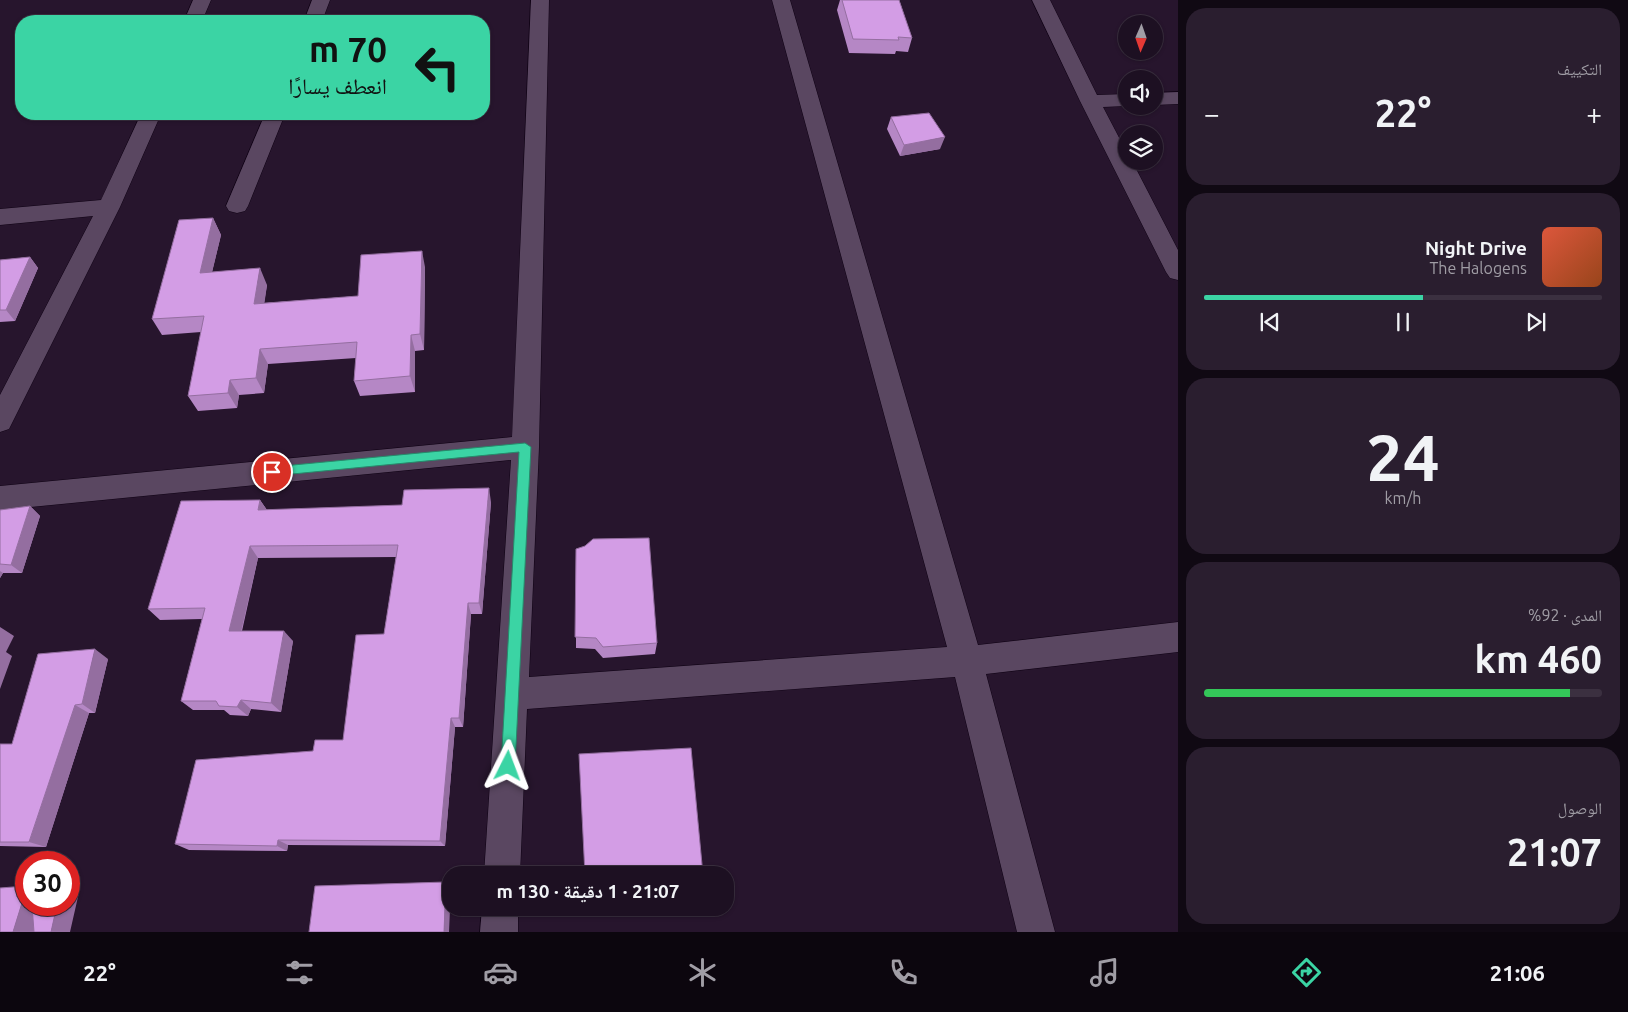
<!DOCTYPE html>
<html lang="ar">
<meta charset="utf-8">
<style>
:root{--surface:#1d1022;--page:#2a1e2f;--text:#f1f3f6;--muted:#a09da5;--line:#3b3040;--accent:#3bd4a4}
body{margin:0;font-family:Ubuntu,"Noto Naskh Arabic",sans-serif;background:var(--page);color:var(--text);direction:rtl;height:100vh;display:flex;flex-direction:column;font-size:19px;white-space:nowrap}
*{box-sizing:border-box;margin:0}
p{font-size:16px;color:var(--muted)}
.icon{flex:none;width:28px;height:28px;fill:none;stroke:currentColor;stroke-width:2;stroke-linecap:round;stroke-linejoin:round}
.map{position:relative;flex:1;overflow:hidden;direction:ltr}
.drawer{display:flex;flex-direction:column;gap:8px;padding:8px;background:#100913;width:450px}
.drawer>*{flex:none}
.top-card{position:absolute;left:15px;top:15px;width:475px;height:105px;border-radius:20px;box-shadow:0 1px 4px #0004,0 0 0 1px var(--line);direction:rtl;background:#3bd4a4;color:#111;overflow:hidden}
.needle{width:32px;rotate:182deg}
.buttons{position:absolute;left:1118px;top:15px;display:grid;gap:10px}
.buttons a{display:grid;place-items:center;width:45px;height:45px;border-radius:50%;background:var(--surface);box-shadow:0 1px 4px #0004,0 0 0 1px var(--line);font-size:25px}
.speed{position:absolute;left:15px;top:851px;display:flex;gap:10px;font-size:25px;font-weight:700;text-align:center}
.speed>*{display:grid;place-content:center;width:65px;height:65px;border-radius:50%;background:var(--surface);box-shadow:0 1px 4px #0004,0 0 0 1px var(--line);line-height:1}
.speed .limit{border:8px solid #d22;background:#fff;color:#111}
.pin{position:absolute;display:grid;place-items:center;width:42px;height:42px;color:#fff;margin:-21px;border:2px solid #fff;border-radius:50%;box-shadow:0 1px 5px #0007}
.me{position:absolute;width:55px;margin:-28px;rotate:3deg;stroke-linejoin:round;filter:drop-shadow(0 0 4px #0008)}
.turn{display:flex;align-items:center;gap:18px;height:105px;padding:0 20px;font-size:22px}
.turn .icon{width:65px;height:65px;stroke-width:2.5}
.turn b{display:block;font-size:35px;line-height:42px}
.big{font-size:38px;font-weight:700;line-height:1.1}
.drawer .card{flex:1;display:flex;flex-direction:column;justify-content:center;gap:8px;min-width:0;padding:0 18px;border-radius:20px;background:var(--page)}
.drawer .dial{align-items:center;gap:0}
.dial b{font-size:65px;line-height:1}
.song{display:flex;align-items:center;gap:15px}
.cover{width:60px;height:60px;border-radius:8px;background:linear-gradient(135deg,hsl(10 70% 55%),hsl(20 70% 35%))}
.played{height:5px;border-radius:2px;background:linear-gradient(90deg,var(--accent) 55%,var(--line) 55%)}
.keys{display:flex;justify-content:space-around;direction:ltr}
.heat{display:flex;justify-content:space-between;align-items:center;font-size:28px;direction:ltr}
.charge{height:8px;border-radius:4px;background:linear-gradient(90deg,#34c759 92%,var(--line) 0)}
.trip{position:absolute;left:442px;top:866px;width:292px;height:50px;border-radius:20px;background:var(--surface);box-shadow:0 1px 4px #0004,0 0 0 1px var(--line);font-weight:700;line-height:50px;text-align:center;direction:rtl}
.dock{display:flex;height:80px;justify-content:space-around;align-items:center;background:#0c060e;color:var(--muted)}
.dock .icon{width:35px;height:35px}
.dock .selected{color:var(--accent)}
.dock b{font-size:22px;color:var(--text)}
main{display:flex;flex:1;min-height:0}
.map>svg:first-child{display:block}
.lines{fill:none;stroke-linecap:round;stroke-linejoin:round}
.minor-casing{stroke:#0f0214;stroke-width:1}
.minor{fill:#5a4761;fill-rule:evenodd}
.wall{fill:#b587c5}
.shaded-wall{fill:#946ea0}
.building{fill:#d39de5;stroke:#946ea0}
.route{fill:#3bd4a4;stroke:#268a6b}
</style>
<main>
<section class="drawer">
<div class="card"><p>التكييف</p>
<div class="heat"><a>−</a><b class="big">22°</b><a>+</a></div>
</div>
<div class="card">
<div class="song"><i class="cover"></i><div><b>Night Drive</b><p>The Halogens</p></div></div>
<div class="played"></div>
<div class="keys"><svg class="icon" aria-label="previous" viewBox="0 0 24 24"><path d="M18 5L8 12l10 7zM5 5v14"/></svg><svg class="icon" aria-label="pause" viewBox="0 0 24 24"><path d="M8 5v14M16 5v14"/></svg><svg class="icon" aria-label="next" viewBox="0 0 24 24"><path d="M6 5l10 7-10 7zM19 5v14"/></svg></div>
</div>
<div class="card dial"><b>24</b><p>km/h</p></div>
<div class="card"><p>المدى · 92%</p><b class="big">460 km</b><div class="charge"></div></div>
<div class="card"><p>الوصول</p><b class="big">21:07</b></div>
</section>
<div class="map">
<svg width="1178" height="932" viewBox="0 0 1178 932">
<rect width="100%" height="100%" fill="#27152d"/>
<g class="lines">
<g class="minor-casing">
<path id="minor" d="M 193,0 L 211,0 L 202,21 L 184,21 Z
M 312,0 L 330,0 L 322,21 L 304,21 Z
M 531,0 L 549,0 L 539,447 L 529,677 L 947,647 L 772,0 L 790,0 L 978,645 L 1178,622 L 1178,652 L 986,674 L 1055,932 L 1017,932 L 955,677 L 527,709 L 520,875 L 484,875 L 511,460 L 0,510 L 0,486 L 512,437 Z
M 1032,0 L 1050,0 L 1097,95 L 1126,94 L 1126,106 L 1103,107 L 1126,151 L 1126,161 L 1132,161 L 1178,250 L 1178,280 L 1170,278 L 1166,272 L 1080,101 Z
M 1178,92 L 1178,104 L 1154,105 L 1154,93 Z
M 141,114 L 161,114 L 120,207 L 9,429 L 0,432 L 0,395 L 93,216 L 0,225 L 0,209 L 101,200 Z
M 265,114 L 285,114 L 248,206 L 245,211 L 237,213 L 229,211 L 226,206 Z
M 482,908 L 518,908 L 518,932 L 480,932 Z"/>
</g>
<use href="#minor" class="minor"/>
</g>
<path class="wall" d="M 840,0 L 899,0 L 912,38 L 908,52 L 896,51 L 895,54 L 849,53 L 837,10 Z
M 891,117 L 940,149 L 900,156 L 887,129 Z
M 213,218 L 221,235 L 212,272 L 267,285 L 264,303 L 358,296 L 425,267 L 424,350 L 415,351 L 415,392 L 360,396 L 354,381 L 356,358 L 268,364 L 264,393 L 239,395 L 237,408 L 198,411 L 188,396 L 201,332 L 162,335 L 152,319 Z
M 30,257 L 38,268 L 15,321 L 0,322 L 0,260 Z
M 260,500 L 267,510 L 491,502 L 482,614 L 471,614 L 463,727 L 455,727 L 445,846 L 288,845 L 287,851 L 189,850 L 175,844 L 313,751 L 343,740 L 384,634 L 396,557 L 258,558 L 242,631 L 293,641 L 281,712 L 251,709 L 248,716 L 230,715 L 224,710 L 193,710 L 181,701 L 202,619 L 160,620 L 148,609 Z
M 30,506 L 40,516 L 22,573 L 3,573 L 0,578 L 0,510 Z
M 576,549 L 657,643 L 655,654 L 603,658 L 595,649 L 576,648 Z
M 108,659 L 95,713 L 89,713 L 46,847 L 0,846 L 0,744 L 12,744 Z
M 586,908 L 694,908 L 587,916 Z"/>
<path class="shaded-wall" d="M 945,137 L 940,149 L 900,156 L 904,145 Z
M 213,218 L 221,235 L 208,289 L 200,273 Z
M 422,251 L 425,267 L 424,350 L 420,334 Z
M 30,257 L 38,268 L 15,321 L 6,310 Z
M 260,268 L 267,285 L 262,320 L 254,304 Z
M 411,335 L 415,351 L 415,392 L 410,376 Z
M 260,349 L 268,364 L 264,393 L 256,378 Z
M 230,380 L 239,395 L 237,408 L 228,393 Z
M 489,488 L 491,502 L 482,614 L 479,603 Z
M 260,500 L 269,513 L 258,510 Z
M 30,506 L 40,516 L 22,573 L 11,565 Z
M 250,546 L 258,558 L 239,641 L 229,631 Z
M 0,571 L 3,573 L 0,578 Z
M 468,603 L 471,614 L 463,727 L 459,718 Z
M 0,627 L 14,636 L 6,652 L 12,656 L 0,689 Z
M 284,631 L 293,641 L 281,712 L 271,703 Z
M 95,649 L 108,659 L 95,713 L 82,704 Z
M 241,700 L 251,709 L 248,716 L 237,707 Z
M 75,705 L 89,713 L 46,847 L 29,842 Z
M 451,718 L 455,727 L 445,846 L 440,841 Z
M 278,840 L 288,845 L 287,851 L 277,846 Z
M 446,882 L 451,886 L 449,932 L 444,932 Z
M 69,885 L 80,888 L 70,932 L 51,932 L 57,905 L 69,905 Z
M 26,890 L 26,905 L 42,905 L 34,932 L 13,932 Z"/>
<path class="building" d="M 842,0 L 899,0 L 912,38 L 898,37 L 899,40 L 853,39 Z
M 929,113 L 945,137 L 904,145 L 891,117 Z
M 213,218 L 200,273 L 260,268 L 254,304 L 358,296 L 361,255 L 422,251 L 420,334 L 411,335 L 410,376 L 354,381 L 357,342 L 260,349 L 256,378 L 230,380 L 228,393 L 188,396 L 204,316 L 152,319 L 179,220 Z
M 30,257 L 6,310 L 0,310 L 0,260 Z
M 489,488 L 479,603 L 468,603 L 459,718 L 451,718 L 440,841 L 278,840 L 277,846 L 175,844 L 196,760 L 313,751 L 315,740 L 343,740 L 356,635 L 384,634 L 398,545 L 250,546 L 229,631 L 284,631 L 271,703 L 241,700 L 237,707 L 219,706 L 216,701 L 181,701 L 205,608 L 148,609 L 181,501 L 260,500 L 258,510 L 402,505 L 404,490 Z
M 30,506 L 11,565 L 0,564 L 0,510 Z
M 649,538 L 657,643 L 603,647 L 596,638 L 575,637 L 576,549 L 585,546 L 593,539 Z
M 95,649 L 82,704 L 75,705 L 29,842 L 0,842 L 0,744 L 12,744 L 38,654 Z
M 691,748 L 703,875 L 585,875 L 579,754 Z
M 446,882 L 444,932 L 309,932 L 315,886 Z
M 26,886 L 26,890 L 13,932 L 0,932 L 0,888 Z
M 32,905 L 57,905 L 51,932 L 34,932 Z
M 586,908 L 651,908 L 587,913 Z"/>
<path class="route" d="M 525,443 L 531,447 L 515,766 L 513,771 L 508,773 L 503,771 L 501,766 L 519,452 L 272,476 L 268,475 L 267,472 L 268,468 L 272,467 Z"/>
</svg>
<div class="buttons">
<a><svg class="needle" viewBox="-14 -14 28 28"><path d="M0-13l5 13h-10z" fill="#e53935"/><path d="M0 13l5-13h-10z" fill="#a09da5"/></svg></a>
<a><svg class="icon" aria-label="sound" viewBox="0 0 24 24"><path d="M4 9h4l5-4v14l-5-4H4zM17 9q2 3 0 6"/></svg></a>
<a><svg class="icon" aria-label="layers" viewBox="0 0 24 24"><path d="M12 4l9 5-9 5-9-5zM3 14l9 5 9-5"/></svg></a>
</div>
<div class="speed"><div class="limit">30</div></div>
<div class="pin" style="left:272px;top:472px;background:#d93025"><svg class="icon" aria-label="arrive" viewBox="0 0 24 24"><path d="M6 21V4h12l-3 4 3 4H6"/></svg></div>
<svg class="me" style="left:508px;top:766px" viewBox="-20 -20 40 40"><path d="M0-17L14 15 0 8-14 15z" fill="#3bd4a4" stroke="#fff" stroke-width="4"/></svg>
<div class="trip">21:07 · 1 دقيقة · 130 m</div>
<div class="top-card">
<div class="turn"><svg class="icon" aria-label="left" viewBox="0 0 24 24"><path d="M17 20v-9H6M10 6l-5 5 5 5"/></svg><div><b>70 m</b>انعطف يسارًا</div></div>
</div>
</div>
</main>
<nav class="dock">
<b>21:06</b>
<svg class="icon selected" aria-label="directions" viewBox="0 0 24 24"><path d="M12 3l9 9-9 9-9-9zM9 14v-3h6M13 9l2 2-2 2"/></svg>
<svg class="icon" aria-label="music" viewBox="0 0 24 24"><path d="M9 18V5l10-2v13"/><circle cx="6" cy="18" r="3"/><circle cx="16" cy="16" r="3"/></svg>
<svg class="icon" aria-label="phone" viewBox="0 0 24 24"><path d="M5 4h4l2 5-3 2q2 4 5 5l2-3 5 2v4C11 20 4 13 5 4z"/></svg>
<svg class="icon" aria-label="climate" viewBox="0 0 24 24"><path d="M12 3v18M4 7l16 10M4 17L20 7"/></svg>
<svg class="icon" aria-label="car" viewBox="0 0 24 24"><path d="M5 17H2v-5l4-1 3-4h7l3 4 3 1v5h-3M9 17h6M6 11h13"/><circle cx="7" cy="17" r="2"/><circle cx="17" cy="17" r="2"/></svg>
<svg class="icon" aria-label="filters" viewBox="0 0 24 24"><path d="M4 7h16M4 17h16"/><circle cx="9" cy="7" r="2"/><circle cx="15" cy="17" r="2"/></svg>
<b>22°</b>
</nav>
